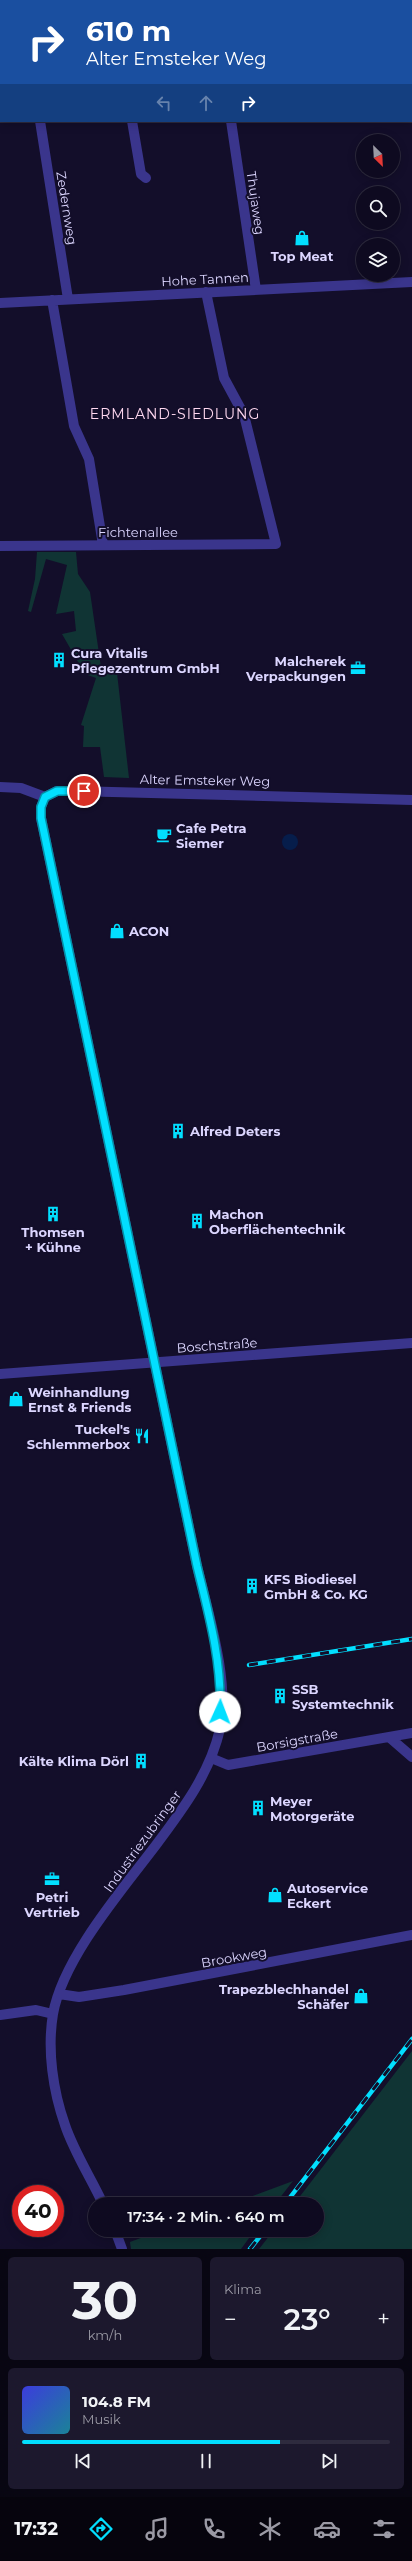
<!DOCTYPE html>
<html lang="de">
<meta charset="utf-8">
<style>
:root{--surface:#0e0a20;--page:#1c182d;--text:#f1f3f6;--muted:#9b9aa5;--line:#2e2b3e;--accent:#02dfff}
body{margin:0;font-family:Montserrat,sans-serif;background:var(--page);color:var(--text);height:100vh;display:flex;flex-direction:column;font-size:15px;white-space:nowrap}
*{box-sizing:border-box;margin:0}
p{font-size:13px;color:var(--muted)}
.icon{flex:none;width:22px;height:22px;fill:none;stroke:currentColor;stroke-width:2;stroke-linecap:round;stroke-linejoin:round}
.map{position:relative;height:2249px;overflow:hidden}
.panel{display:flex;flex-direction:column;gap:8px;padding:8px;background:#080612;flex:1}
.panel>*{flex:none}
.banner{position:absolute;left:0px;top:0px;width:412px;height:122px;box-shadow:0 2px 10px #0003,0 0 0 1px var(--line);background:#1a4fa0;color:#fff;overflow:hidden}
.needle{width:26px;rotate:156deg}
.buttons{position:absolute;left:356px;top:134px;display:grid;gap:8px}
.buttons a{display:grid;place-items:center;width:44px;height:44px;border-radius:50%;background:var(--surface);box-shadow:0 2px 10px #0003,0 0 0 1px var(--line);font-size:20px}
.speed{position:absolute;left:12px;top:2185px;display:flex;gap:8px;font-size:20px;font-weight:700;text-align:center}
.speed>*{display:grid;place-content:center;width:52px;height:52px;border-radius:50%;background:var(--surface);box-shadow:0 2px 10px #0003,0 0 0 1px var(--line);line-height:1}
.speed .limit{border:6px solid #d22;background:#fff;color:#111}
.pin{position:absolute;display:grid;place-items:center;width:34px;height:34px;color:#fff;margin:-17px;border:2px solid #fff;border-radius:50%;box-shadow:0 1px 4px #0007}
.me{position:absolute;width:44px;margin:-22px;rotate:2deg;stroke-linejoin:round;filter:drop-shadow(0 0 3px #0008)}
.turn{display:flex;align-items:center;gap:14px;height:84px;padding:0 20px;font-size:18px}
.turn .icon{width:52px;height:52px;stroke-width:2.5}
.turn b{display:block;font-size:28px;line-height:34px}
.lanes{display:flex;align-items:center;height:38px;padding:0 20px;background:#0003;justify-content:center;gap:20px;direction:ltr}
.lanes .off{opacity:.35}
.big{font-size:30px;font-weight:600;line-height:1.1}
.panel .tile{flex:1;display:flex;flex-direction:column;justify-content:center;gap:6px;min-width:0;padding:0 14px;border-radius:6px;background:var(--page)}
.panel .dial{align-items:center;gap:0}
.dial b{font-size:52px;line-height:1}
.song{display:flex;align-items:center;gap:12px}
.cover{width:48px;height:48px;border-radius:6px;background:linear-gradient(135deg,hsl(240 70% 55%),hsl(190 70% 35%))}
.played{height:4px;border-radius:2px;background:linear-gradient(90deg,var(--accent) 70%,var(--line) 70%)}
.keys{display:flex;justify-content:space-around;direction:ltr}
.heat{display:flex;justify-content:space-between;align-items:center;font-size:22px;direction:ltr}
.panel .tiles{flex:1;display:grid;gap:8px;grid-template-columns:1fr 1fr}
.tile:last-child{grid-column:span 2}
.trip{position:absolute;left:88px;top:2197px;width:236px;height:40px;border-radius:20px;background:var(--surface);box-shadow:0 2px 10px #0003,0 0 0 1px var(--line);font-weight:600;line-height:40px;text-align:center}
.dock{display:flex;height:64px;justify-content:space-around;align-items:center;background:#06040d;color:var(--muted)}
.dock .icon{width:28px;height:28px}
.dock .selected{color:var(--accent)}
.dock b{font-size:18px;color:var(--text)}
.map>svg:first-child{display:block}
.green{fill:#103434}
.water{fill:#061d4b}
.lines{fill:none;stroke-linecap:round;stroke-linejoin:round}
.stream{stroke:#061d4b;stroke-width:3}
.minor{stroke:#3a358c;stroke-width:10}
.rail-casing{stroke:#02dfff;stroke-width:4.5}
.rail{stroke:#130e2a;stroke-width:3;stroke-dasharray:9;stroke-linecap:butt}
.route-casing{stroke:#0191a6;stroke-width:10}
.route{stroke:#02dfff;stroke-width:7}
.labels{text-anchor:middle;stroke-width:4;stroke-linejoin:round;paint-order:stroke}
.street-label{font-size:13px;fill:#dcd6ff;stroke:#130e2a}
.poi-label{font-size:13px;font-weight:bold;fill:#dcd6ff;stroke:#130e2a;text-anchor:start}
.neighbourhood-label{font-size:14px;letter-spacing:1px;fill:#ffd8f0;stroke:#130e2a}
</style>
<div class="map">
<svg width="412" height="2249" viewBox="0 0 412 2249">
<rect width="100%" height="100%" fill="#130e2a"/>
<path class="green" d="M 37,552 L 76,552 L 78,574 L 90,592 L 102,674 L 117,673 L 129,778 L 104,777 L 100,747 L 83,747 L 84,726 L 81,725 L 96,678 L 85,674 L 62,634 L 76,631 L 74,611 L 56,614 L 67,565 L 46,559 L 31,612 L 28,611 L 35,579 Z
M 412,2051 L 412,2249 L 259,2249 L 274,2230 L 317,2230 L 317,2204 L 294,2204 Z
M 293,2181 L 275,2204 L 231,2204 Z
M 162,2230 L 255,2230 L 241,2249 L 131,2249 L 130,2242 Z"/>
<path class="water" d="M282 842a8 8 0 1 1 16 0a8 8 0 1 1-16 0Z"/>
<g class="lines">
<path class="stream" d="M 286,1 L 288,0"/>
<path class="minor" d="M 85,0 L 85,1
M 214,0 L 214,1
M 0,105 L 1,105
M 40,121 L 68,299
M 132,121 L 141,174 L 146,178
M 231,121 L 256,290
M 52,300 L 74,426 L 89,459 L 103,545
M 0,303 L 412,282
M 0,546 L 276,544 L 244,415 L 224,378 L 206,292
M 0,787 L 21,788 L 45,797 L 57,791 L 74,791 L 412,800
M 45,797 L 41,807 L 41,818 L 197,1566 C 208,1613 230,1681 220,1729 C 210,1773 183,1809 156,1845 C 122,1890 63,1958 53,2014 C 47,2050 53,2091 65,2125 C 74,2152 91,2178 103,2204
M 0,1374 L 412,1343
M 389,1737 L 412,1757
M 211,1758 L 228,1765 L 412,1733
M 59,1994 L 79,1997 L 124,1990 L 412,1935
M 0,2015 L 36,2010 L 53,2014
M 115,2230 L 122,2249"/>
<g class="rail-casing">
<path id="rail" d="M 249,1665 L 412,1639
M 285,2204 L 412,2039
M 250,2249 L 265,2230"/>
</g>
<use href="#rail" class="rail"/>
</g>
<g class="lines">
<g class="route-casing">
<path id="route" d="M 84,791 L 57,791 L 45,797 L 41,807 L 41,818 L 197,1566 C 209,1615 222,1662 220,1712"/>
</g>
<use href="#route" class="route"/>
</g>
<defs>
<g id="shop-bare" transform="scale(1.2)"><path d="M-5-2.5h2.3a2.7 3.5 0 0 1 5.4 0H5L5.5 6h-11ZM-1.5-2.5h3a1.5 2.3 0 0 0-3 0Z" fill="#02dfff" stroke="#130e2a" stroke-width="2.5" paint-order="stroke"/></g>
<g id="building-bare" transform="scale(1.2)"><path d="M-4-6H4V6H1V3H-1V6H-4ZM-2.5-4.3h1.7v1.8h-1.7ZM.8-4.3h1.7v1.8H.8ZM-2.5-1h1.7V.8h-1.7ZM.8-1h1.7V.8H.8Z" fill="#02dfff" stroke="#130e2a" stroke-width="2.5" paint-order="stroke"/></g>
<g id="office-bare" transform="scale(1.2)"><path d="M-6-3h4V-5.5h4V-3h4V5H-6ZM-1-4.5V-3h2v-1.5ZM-6 0V1H6V0Z" fill="#02dfff" stroke="#130e2a" stroke-width="2.5" paint-order="stroke"/></g>
<g id="cafe-bare" transform="scale(1.2)"><path d="M-5.5-4.5H6V0H3Q3 3.5 0 3.5H-2.5Q-5.5 3.5-5.5 0ZM3-3.2v2h1.7v-2ZM-6 4.5H4V6H-6Z" fill="#02dfff" stroke="#130e2a" stroke-width="2.5" paint-order="stroke"/></g>
<g id="restaurant-bare" transform="scale(1.2)"><path d="M-5-6h1v4h1v-4h1v4h1v-4h1v5L-1.5 .5V6h-2V.5L-5-1ZM5-6V6H3V1.5H1.5Q1.5-4 5-6Z" fill="#02dfff" stroke="#130e2a" stroke-width="2.5" paint-order="stroke"/></g>
</defs>
<g fill-rule="evenodd">
<use href="#shop-bare" x="302" y="238"/>
<use href="#building-bare" x="59" y="660"/>
<use href="#office-bare" x="358" y="668"/>
<use href="#cafe-bare" x="164" y="835"/>
<use href="#shop-bare" x="117" y="931"/>
<use href="#building-bare" x="178" y="1131"/>
<use href="#building-bare" x="53" y="1214"/>
<use href="#building-bare" x="197" y="1221"/>
<use href="#shop-bare" x="16" y="1399"/>
<use href="#restaurant-bare" x="142" y="1436"/>
<use href="#building-bare" x="252" y="1586"/>
<use href="#building-bare" x="280" y="1696"/>
<use href="#building-bare" x="141" y="1761"/>
<use href="#building-bare" x="258" y="1808"/>
<use href="#office-bare" x="52" y="1879"/>
<use href="#shop-bare" x="275" y="1895"/>
<use href="#shop-bare" x="361" y="1996"/>
</g>
<g class="labels">
<g class="street-label">
<text transform="translate(256 203) rotate(82)" y="5">Thujaweg</text>
<text transform="translate(67 208) rotate(81)" y="5">Zedernweg</text>
<text transform="translate(205 279) rotate(-3)" y="5">Hohe Tannen</text>
<text x="138" y="537">Fichtenallee</text>
<text transform="translate(205 780) rotate(1)" y="5">Alter Emsteker Weg</text>
<text transform="translate(217 1345) rotate(-4)" y="5">Boschstraße</text>
<text transform="translate(297 1740) rotate(-10)" y="5">Borsigstraße</text>
<text transform="translate(142 1841) rotate(-54)" y="5">Industriezubringer</text>
<text transform="translate(234 1957) rotate(-10)" y="5">Brookweg</text>
</g>
<g class="poi-label">
<text x="302" y="261" text-anchor="middle">Top Meat</text>
<text x="71" y="658">Cura Vitalis<tspan x="71" dy="15">Pflegezentrum GmbH</tspan></text>
<text x="346" y="666" text-anchor="end">Malcherek<tspan x="346" dy="15">Verpackungen</tspan></text>
<text x="176" y="833">Cafe Petra<tspan x="176" dy="15">Siemer</tspan></text>
<text x="129" y="936">ACON</text>
<text x="190" y="1136">Alfred Deters</text>
<text x="209" y="1219">Machon<tspan x="209" dy="15">Oberflächentechnik</tspan></text>
<text x="53" y="1237" text-anchor="middle">Thomsen<tspan x="53" dy="15">+ Kühne</tspan></text>
<text x="28" y="1397">Weinhandlung<tspan x="28" dy="15">Ernst &amp; Friends</tspan></text>
<text x="130" y="1434" text-anchor="end">Tuckel's<tspan x="130" dy="15">Schlemmerbox</tspan></text>
<text x="264" y="1584">KFS Biodiesel<tspan x="264" dy="15">GmbH &amp; Co. KG</tspan></text>
<text x="292" y="1694">SSB<tspan x="292" dy="15">Systemtechnik</tspan></text>
<text x="129" y="1766" text-anchor="end">Kälte Klima Dörl</text>
<text x="270" y="1806">Meyer<tspan x="270" dy="15">Motorgeräte</tspan></text>
<text x="287" y="1893">Autoservice<tspan x="287" dy="15">Eckert</tspan></text>
<text x="52" y="1902" text-anchor="middle">Petri<tspan x="52" dy="15">Vertrieb</tspan></text>
<text x="349" y="1994" text-anchor="end">Trapezblechhandel<tspan x="349" dy="15">Schäfer</tspan></text>
</g>
<g class="neighbourhood-label">
<text x="175" y="419">ERMLAND-SIEDLUNG</text>
</g>
</g>
</svg>
<div class="buttons">
<a><svg class="needle" viewBox="-14 -14 28 28"><path d="M0-13l5 13h-10z" fill="#e53935"/><path d="M0 13l5-13h-10z" fill="#9b9aa5"/></svg></a>
<a><svg class="icon" aria-label="search" viewBox="0 0 24 24"><circle cx="10" cy="10" r="6"/><path d="M15 15l6 6"/></svg></a>
<a><svg class="icon" aria-label="layers" viewBox="0 0 24 24"><path d="M12 4l9 5-9 5-9-5zM3 14l9 5 9-5"/></svg></a>
</div>
<div class="speed"><div class="limit">40</div></div>
<div class="pin" style="left:84px;top:791px;background:#d93025"><svg class="icon" aria-label="arrive" viewBox="0 0 24 24"><path d="M6 21V4h12l-3 4 3 4H6"/></svg></div>
<svg class="me" style="left:220px;top:1712px" viewBox="-20 -20 40 40"><circle r="19" fill="#fff"/><path d="M0-13L10 11 0 6-10 11z" fill="#02dfff"/></svg>
<div class="trip">17:34 · 2 Min. · 640 m</div>
<div class="banner">
<div class="turn"><svg class="icon" aria-label="right" viewBox="0 0 24 24"><path d="M7 20v-9h11M14 6l5 5-5 5"/></svg><div><b>610 m</b>Alter Emsteker Weg</div></div>
<div class="lanes"><svg class="icon off" aria-label="left" viewBox="0 0 24 24"><path d="M17 20v-9H6M10 6l-5 5 5 5"/></svg><svg class="icon off" aria-label="ahead" viewBox="0 0 24 24"><path d="M12 20V5M6 11l6-6 6 6"/></svg><svg class="icon" aria-label="right" viewBox="0 0 24 24"><path d="M7 20v-9h11M14 6l5 5-5 5"/></svg></div>
</div>
</div>
<section class="panel">
<div class="tiles">
<div class="tile dial"><b>30</b><p>km/h</p></div>
<div class="tile"><p>Klima</p>
<div class="heat"><a>−</a><b class="big">23°</b><a>+</a></div>
</div>
<div class="tile">
<div class="song"><i class="cover"></i><div><b>104.8 FM</b><p>Musik</p></div></div>
<div class="played"></div>
<div class="keys"><svg class="icon" aria-label="previous" viewBox="0 0 24 24"><path d="M18 5L8 12l10 7zM5 5v14"/></svg><svg class="icon" aria-label="pause" viewBox="0 0 24 24"><path d="M8 5v14M16 5v14"/></svg><svg class="icon" aria-label="next" viewBox="0 0 24 24"><path d="M6 5l10 7-10 7zM19 5v14"/></svg></div>
</div>
</div>
</section>
<nav class="dock">
<b>17:32</b>
<svg class="icon selected" aria-label="directions" viewBox="0 0 24 24"><path d="M12 3l9 9-9 9-9-9zM9 14v-3h6M13 9l2 2-2 2"/></svg>
<svg class="icon" aria-label="music" viewBox="0 0 24 24"><path d="M9 18V5l10-2v13"/><circle cx="6" cy="18" r="3"/><circle cx="16" cy="16" r="3"/></svg>
<svg class="icon" aria-label="phone" viewBox="0 0 24 24"><path d="M5 4h4l2 5-3 2q2 4 5 5l2-3 5 2v4C11 20 4 13 5 4z"/></svg>
<svg class="icon" aria-label="climate" viewBox="0 0 24 24"><path d="M12 3v18M4 7l16 10M4 17L20 7"/></svg>
<svg class="icon" aria-label="car" viewBox="0 0 24 24"><path d="M5 17H2v-5l4-1 3-4h7l3 4 3 1v5h-3M9 17h6M6 11h13"/><circle cx="7" cy="17" r="2"/><circle cx="17" cy="17" r="2"/></svg>
<svg class="icon" aria-label="filters" viewBox="0 0 24 24"><path d="M4 7h16M4 17h16"/><circle cx="9" cy="7" r="2"/><circle cx="15" cy="17" r="2"/></svg>
</nav>
